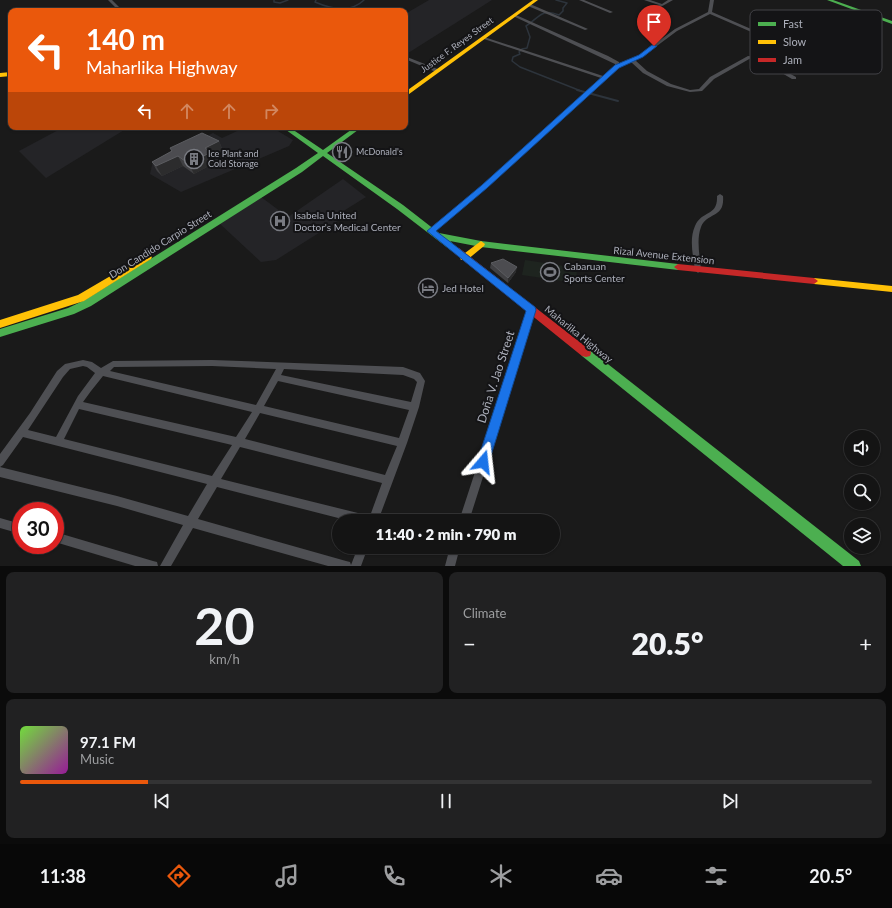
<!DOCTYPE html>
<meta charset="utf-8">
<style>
:root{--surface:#141414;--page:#212122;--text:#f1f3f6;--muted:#9d9ea0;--line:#333334;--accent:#ea580c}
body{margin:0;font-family:Lato,sans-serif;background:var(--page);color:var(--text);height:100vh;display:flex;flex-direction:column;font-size:15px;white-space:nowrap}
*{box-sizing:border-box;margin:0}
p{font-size:13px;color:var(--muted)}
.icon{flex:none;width:22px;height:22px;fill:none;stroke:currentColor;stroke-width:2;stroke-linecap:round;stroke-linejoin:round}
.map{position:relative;height:566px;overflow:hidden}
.side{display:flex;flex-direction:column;gap:6px;padding:6px;background:#0b0b0b;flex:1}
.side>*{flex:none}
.banner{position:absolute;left:8px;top:8px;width:400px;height:122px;border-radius:8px;box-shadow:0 1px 3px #0004,0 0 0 1px var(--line);background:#ea580c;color:#fff;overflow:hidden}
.controls{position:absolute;left:844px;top:430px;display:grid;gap:8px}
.controls a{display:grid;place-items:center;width:36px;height:36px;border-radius:50%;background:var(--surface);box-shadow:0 1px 3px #0004,0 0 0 1px var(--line);font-size:20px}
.speed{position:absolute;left:12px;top:502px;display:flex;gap:8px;font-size:20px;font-weight:700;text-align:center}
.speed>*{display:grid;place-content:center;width:52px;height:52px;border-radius:50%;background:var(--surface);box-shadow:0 1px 3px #0004,0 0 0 1px var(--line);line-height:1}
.speed .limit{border:6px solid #d22;background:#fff;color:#111}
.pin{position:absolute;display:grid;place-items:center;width:34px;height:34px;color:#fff;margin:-41px -17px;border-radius:50% 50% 50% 0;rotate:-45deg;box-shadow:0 0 4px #0007}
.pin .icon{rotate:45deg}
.me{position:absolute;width:44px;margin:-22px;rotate:17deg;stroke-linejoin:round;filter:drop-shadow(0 0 3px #0008)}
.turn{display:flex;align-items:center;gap:14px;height:84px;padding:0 12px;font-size:18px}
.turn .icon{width:52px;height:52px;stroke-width:2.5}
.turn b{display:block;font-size:28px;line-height:34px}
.lanes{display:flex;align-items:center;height:38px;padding:0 12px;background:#0003;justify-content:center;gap:20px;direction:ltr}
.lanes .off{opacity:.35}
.big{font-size:30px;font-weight:800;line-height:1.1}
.side .tile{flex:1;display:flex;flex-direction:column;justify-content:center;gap:6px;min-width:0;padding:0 14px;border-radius:8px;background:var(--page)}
.side .dial{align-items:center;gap:0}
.dial b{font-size:52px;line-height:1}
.song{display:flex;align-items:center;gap:12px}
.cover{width:48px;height:48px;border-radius:6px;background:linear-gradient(135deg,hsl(100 70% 55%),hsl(300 70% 35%))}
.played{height:4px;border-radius:2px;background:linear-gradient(90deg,var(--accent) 15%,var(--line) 15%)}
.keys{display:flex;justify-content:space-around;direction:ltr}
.heat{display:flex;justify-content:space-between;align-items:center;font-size:22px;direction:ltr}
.side .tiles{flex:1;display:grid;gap:6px;grid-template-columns:1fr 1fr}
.tile:last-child{grid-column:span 2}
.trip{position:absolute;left:332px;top:514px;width:228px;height:40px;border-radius:20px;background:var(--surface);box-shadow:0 1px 3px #0004,0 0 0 1px var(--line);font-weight:800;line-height:40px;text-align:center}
.tab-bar{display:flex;height:64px;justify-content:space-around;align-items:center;background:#080808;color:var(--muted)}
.tab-bar .icon{width:28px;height:28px}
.tab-bar .active{color:var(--accent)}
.tab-bar b{font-size:18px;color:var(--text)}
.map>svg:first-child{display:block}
.built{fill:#242427}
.green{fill:#1e241f}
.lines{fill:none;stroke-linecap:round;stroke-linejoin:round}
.stream-far1{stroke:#2d343c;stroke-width:1.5}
.stream{stroke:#2d343c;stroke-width:2}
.street{fill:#4e4f53;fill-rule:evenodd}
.fast{fill:#4caf50;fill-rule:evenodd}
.slow{fill:#ffc107;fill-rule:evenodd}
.jam{fill:#c62828;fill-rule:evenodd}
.wall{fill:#404043}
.shaded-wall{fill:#2c2c2d}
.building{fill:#4c4c50;stroke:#5b5c60}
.route{fill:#1a73e8;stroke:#114b97}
.labels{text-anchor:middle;stroke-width:4;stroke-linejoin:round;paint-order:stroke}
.far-street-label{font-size:9px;fill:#acafba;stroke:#141416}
.far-poi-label{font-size:9px;fill:#acafba;stroke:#141416;text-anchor:start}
.poi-label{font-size:10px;fill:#acafba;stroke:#141416;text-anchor:start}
.street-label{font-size:10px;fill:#acafba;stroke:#141416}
.near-street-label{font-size:12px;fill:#acafba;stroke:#141416}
.key{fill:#141416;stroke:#424247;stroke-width:1}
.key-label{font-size:11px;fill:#acafba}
</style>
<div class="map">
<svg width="892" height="566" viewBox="0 0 892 566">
<rect width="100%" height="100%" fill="#1a1a1a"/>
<path class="built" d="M 429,0 L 492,0 L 405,55 L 405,14 Z
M 64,127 L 129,127 L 46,178 L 19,151 Z
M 246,127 L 271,127 L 293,140 L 289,146 L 181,192 L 150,174 L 153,161 L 213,133 L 222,138 Z
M 343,179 L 366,197 L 345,210 L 341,216 L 341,219 L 276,260 L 261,262 L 219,223 L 261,197 L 288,217 Z"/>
<path class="green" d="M 525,260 L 577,268 L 576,283 L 522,275 Z"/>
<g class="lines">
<path class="stream-far1" d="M 274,0 L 274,2 L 280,3 L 288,0
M 316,0 L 315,2 C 331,9 351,13 364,0
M 556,0 L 567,3 L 563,8 L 563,11 L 559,15 C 541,8 540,17 526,26 L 530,37 L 527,48 L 522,49 L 519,52 L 520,54 L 513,57 L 512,61 L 520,67 L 581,91"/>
<path class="stream" d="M 577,90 L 618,101"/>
<path class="street" d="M 108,0 L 112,0 L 120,8 L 120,11 L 116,11 L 117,9 Z
M 579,0 L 584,0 L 613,12 L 610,13 Z
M 644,0 L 650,0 L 662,4 L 668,0 L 673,0 L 650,13 L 648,12 L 649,11 L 659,5 Z
M 710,0 L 714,0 L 712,12 L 758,32 L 789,47 L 792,50 L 789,53 L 763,58 L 777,66 L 797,62 L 797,64 L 780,68 L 796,77 L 796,79 L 792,79 L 758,59 L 751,58 L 714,79 L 702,91 L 690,92 L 667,86 L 643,73 L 631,62 L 619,67 L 486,188 L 433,233 L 429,233 L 428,231 L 429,229 L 482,186 L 601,78 L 484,39 L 484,37 L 603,76 L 615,66 L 615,64 L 513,16 L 516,15 L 608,56 L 619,62 L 619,64 L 640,55 L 675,29 L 708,12 ZM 710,14 L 756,34 L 788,50 L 759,57 L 748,56 L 710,77 L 699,89 L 690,90 L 671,84 L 647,71 L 635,60 L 642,57 L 677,31 Z
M 528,4 L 530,4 L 588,29 L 585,30 L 528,6 Z
M 407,57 L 440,70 L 440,71 L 436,72 L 405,59 L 405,58 Z
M 720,194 L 723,196 C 725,219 707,212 701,227 C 696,240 700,257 701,270 L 698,273 L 695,270 C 693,256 689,239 695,226 C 702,210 718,217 717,196 Z
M 532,307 L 535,308 L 536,310 L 469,521 L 459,521 L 528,310 L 529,308 Z
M 83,360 L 92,362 L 101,368 L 113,361 L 212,360 L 403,367 L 420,373 L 425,381 L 419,407 L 407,443 L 378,521 L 350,521 L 217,487 L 198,519 L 346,561 L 350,562 L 351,565 L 358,547 L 368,547 L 361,566 L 328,566 L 193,528 L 171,566 L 160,566 L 183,525 L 117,506 L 0,477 L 0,467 L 117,496 L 188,516 L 207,484 L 23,437 L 3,465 L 0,467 L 0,454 L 30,413 L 57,371 L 65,364 ZM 83,366 L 87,367 L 95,373 L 78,396 L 56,437 L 28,430 L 63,377 L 70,369 ZM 212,366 L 276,369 L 256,405 L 110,371 L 114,367 ZM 284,369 L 403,375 L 414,379 L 417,382 L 411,402 L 281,375 ZM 103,376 L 252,412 L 236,437 L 83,402 L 91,391 ZM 278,381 L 409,410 L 399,438 L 264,406 ZM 79,409 L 232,445 L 212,476 L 64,439 ZM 260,413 L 397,446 L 385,475 L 245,439 ZM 240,447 L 382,483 L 370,516 L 221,479 Z
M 0,518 L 21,524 L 21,534 L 0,528 Z
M 55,532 L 153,561 L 157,562 L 158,566 L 135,566 L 55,542 Z
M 450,547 L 460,547 L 455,566 L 445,566 Z"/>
<path class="fast" d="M 827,0 L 833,0 L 892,21 L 892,24 Z
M 282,127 L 289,127 L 323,150 L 355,127 L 362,127 L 327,153 L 403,205 L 439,233 L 481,241 L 678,264 L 682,267 L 678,270 L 481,247 L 450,241 L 460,250 L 459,252 L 453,252 L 397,209 L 323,156 L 302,172 L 91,306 L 74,314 L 0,337 L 0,329 L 68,308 L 85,300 L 296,168 L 318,153 Z
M 586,349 L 590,350 L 859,561 L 861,566 L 843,566 L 582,356 L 581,353 L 582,350 Z"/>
<path class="slow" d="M 533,0 L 538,0 L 405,97 L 405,92 Z
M 11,72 L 11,76 L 0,77 L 0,73 Z
M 481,241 L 485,244 L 484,246 L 467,260 L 461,260 L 460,258 L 461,256 Z
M 148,254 L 152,257 L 151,259 L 84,301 L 0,328 L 0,320 L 78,295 Z
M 814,278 L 892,286 L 892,292 L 814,284 L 810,281 Z"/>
<path class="jam" d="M 456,247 L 459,248 L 590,350 L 591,353 L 590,356 L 586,357 L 582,356 L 453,252 L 452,250 L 453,248 Z
M 678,264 L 814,278 L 818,281 L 814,284 L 678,270 L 674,267 Z"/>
</g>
<path class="wall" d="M 219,141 L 223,151 L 213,156 L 216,162 L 194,174 L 183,166 L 162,176 L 157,171 L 152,162 L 172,151 L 170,148 Z
M 491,263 L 516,272 L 508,283 L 490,268 Z"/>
<path class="shaded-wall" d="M 219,141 L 223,151 L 213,156 L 216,162 L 194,174 L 189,164 L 205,148 Z
M 178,156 L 183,166 L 162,176 L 156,166 Z
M 517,267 L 516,272 L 508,283 L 508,278 Z"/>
<path class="building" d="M 202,133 L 219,141 L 205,148 L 211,152 L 189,164 L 178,156 L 156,166 L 152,162 L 172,151 L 170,148 Z
M 503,259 L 517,267 L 508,278 L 491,263 Z"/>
<path class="route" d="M 652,45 L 657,46 L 643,57 L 619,68 L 487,188 L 436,231 L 535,307 L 536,310 L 489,462 L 488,466 L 483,468 L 479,466 L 477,462 L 526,311 L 427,231 L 482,185 L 615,65 L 639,55 Z"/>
<defs>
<g id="restaurant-ring" transform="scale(1)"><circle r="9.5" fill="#141416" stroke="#797b82" stroke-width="1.5"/><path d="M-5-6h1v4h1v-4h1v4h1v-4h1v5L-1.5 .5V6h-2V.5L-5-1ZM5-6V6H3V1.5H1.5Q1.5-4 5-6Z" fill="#797b82"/></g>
<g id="building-ring" transform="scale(1)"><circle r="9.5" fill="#141416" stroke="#797b82" stroke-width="1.5"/><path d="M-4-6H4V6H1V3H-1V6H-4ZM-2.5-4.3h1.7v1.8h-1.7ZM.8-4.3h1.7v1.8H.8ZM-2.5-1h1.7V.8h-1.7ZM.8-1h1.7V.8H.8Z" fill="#797b82"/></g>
<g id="hospital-ring" transform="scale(1)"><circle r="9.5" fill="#141416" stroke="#797b82" stroke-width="1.5"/><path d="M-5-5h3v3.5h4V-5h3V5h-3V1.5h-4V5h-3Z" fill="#797b82"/></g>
<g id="stadium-ring" transform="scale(1)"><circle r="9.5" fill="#141416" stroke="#797b82" stroke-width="1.5"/><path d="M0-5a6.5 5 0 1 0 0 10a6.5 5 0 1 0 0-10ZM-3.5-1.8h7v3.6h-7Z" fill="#797b82"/></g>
<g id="hotel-ring" transform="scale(1)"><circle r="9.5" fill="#141416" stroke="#797b82" stroke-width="1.5"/><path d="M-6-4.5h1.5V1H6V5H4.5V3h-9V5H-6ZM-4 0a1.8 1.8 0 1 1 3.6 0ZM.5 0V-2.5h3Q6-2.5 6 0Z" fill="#797b82"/></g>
</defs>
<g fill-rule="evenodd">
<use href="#restaurant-ring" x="342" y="152"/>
<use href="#building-ring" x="194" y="159"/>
<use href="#hospital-ring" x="280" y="221"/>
<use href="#stadium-ring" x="550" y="272"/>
<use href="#hotel-ring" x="428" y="288"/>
</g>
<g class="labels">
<g class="far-street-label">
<text transform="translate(457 45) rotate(-36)" y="3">Justice F. Reyes Street</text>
</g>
<g class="far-poi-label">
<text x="356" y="155">McDonald's</text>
<text x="208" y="157">Ice Plant and<tspan x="208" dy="10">Cold Storage</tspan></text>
</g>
<g class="poi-label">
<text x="294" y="219">Isabela United<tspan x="294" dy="12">Doctor's Medical Center</tspan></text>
<text x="564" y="270">Cabaruan<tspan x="564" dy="12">Sports Center</tspan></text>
<text x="442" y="292">Jed Hotel</text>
</g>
<g class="street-label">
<text transform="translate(160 244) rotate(-32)" y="4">Don Candido Carpio Street</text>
<text transform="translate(664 255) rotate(6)" y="4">Rizal Avenue Extension</text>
<text transform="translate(579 334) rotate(39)" y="4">Maharlika Highway</text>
</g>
<g class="near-street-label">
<text transform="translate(496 377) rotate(-72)" y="4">Doña V. Jao Street</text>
</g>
</g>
<rect x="750" y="10" width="132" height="64" rx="6" class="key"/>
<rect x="758" y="22" width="18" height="4" fill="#4caf50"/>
<rect x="758" y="40" width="18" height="4" fill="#ffc107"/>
<rect x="758" y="58" width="18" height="4" fill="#c62828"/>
<g class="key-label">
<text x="783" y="28">Fast</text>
<text x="783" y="46">Slow</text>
<text x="783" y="64">Jam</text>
</g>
</svg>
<div class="controls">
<a><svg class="icon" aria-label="sound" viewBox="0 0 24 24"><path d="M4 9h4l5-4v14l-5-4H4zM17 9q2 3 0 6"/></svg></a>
<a><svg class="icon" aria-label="search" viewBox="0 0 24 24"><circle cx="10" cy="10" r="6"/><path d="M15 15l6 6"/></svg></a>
<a><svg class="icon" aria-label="layers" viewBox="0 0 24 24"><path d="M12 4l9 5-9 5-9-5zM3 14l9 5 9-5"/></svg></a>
</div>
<div class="speed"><div class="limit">30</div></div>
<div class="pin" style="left:654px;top:46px;background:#d93025"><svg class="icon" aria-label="arrive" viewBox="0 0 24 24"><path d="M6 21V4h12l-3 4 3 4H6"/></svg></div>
<svg class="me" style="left:483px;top:462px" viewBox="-20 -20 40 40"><path d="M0-17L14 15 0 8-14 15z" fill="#1a73e8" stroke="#fff" stroke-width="4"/></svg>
<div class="trip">11:40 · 2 min · 790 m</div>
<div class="banner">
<div class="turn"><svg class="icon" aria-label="left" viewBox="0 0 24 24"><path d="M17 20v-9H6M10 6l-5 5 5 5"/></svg><div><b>140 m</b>Maharlika Highway</div></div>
<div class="lanes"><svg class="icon" aria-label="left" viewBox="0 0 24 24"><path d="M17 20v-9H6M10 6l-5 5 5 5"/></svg><svg class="icon off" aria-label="ahead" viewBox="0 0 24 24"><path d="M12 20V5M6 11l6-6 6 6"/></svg><svg class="icon off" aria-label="ahead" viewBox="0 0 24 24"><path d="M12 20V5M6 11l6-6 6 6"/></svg><svg class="icon off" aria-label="right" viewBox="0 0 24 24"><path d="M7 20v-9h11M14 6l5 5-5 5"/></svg></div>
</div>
</div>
<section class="side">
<div class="tiles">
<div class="tile dial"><b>20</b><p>km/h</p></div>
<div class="tile"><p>Climate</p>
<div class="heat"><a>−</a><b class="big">20.5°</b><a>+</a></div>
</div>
<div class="tile">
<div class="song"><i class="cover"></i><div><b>97.1 FM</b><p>Music</p></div></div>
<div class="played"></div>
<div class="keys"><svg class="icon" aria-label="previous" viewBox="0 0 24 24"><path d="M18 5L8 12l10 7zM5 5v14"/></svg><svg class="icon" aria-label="pause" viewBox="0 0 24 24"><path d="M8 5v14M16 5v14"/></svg><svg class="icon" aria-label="next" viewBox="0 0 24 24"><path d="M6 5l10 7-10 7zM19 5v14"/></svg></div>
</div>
</div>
</section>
<nav class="tab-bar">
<b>11:38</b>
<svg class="icon active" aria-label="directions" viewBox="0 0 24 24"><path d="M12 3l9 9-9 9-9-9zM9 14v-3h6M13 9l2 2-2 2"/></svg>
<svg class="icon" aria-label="music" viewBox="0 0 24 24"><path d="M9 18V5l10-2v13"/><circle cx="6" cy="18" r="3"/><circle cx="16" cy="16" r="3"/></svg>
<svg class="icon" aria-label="phone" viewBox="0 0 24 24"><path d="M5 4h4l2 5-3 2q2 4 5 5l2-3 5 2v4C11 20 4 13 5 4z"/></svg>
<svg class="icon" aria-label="climate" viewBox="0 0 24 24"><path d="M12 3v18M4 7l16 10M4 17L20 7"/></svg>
<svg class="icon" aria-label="car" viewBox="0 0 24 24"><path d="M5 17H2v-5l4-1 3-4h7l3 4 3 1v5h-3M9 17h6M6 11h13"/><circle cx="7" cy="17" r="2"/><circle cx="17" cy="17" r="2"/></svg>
<svg class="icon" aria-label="filters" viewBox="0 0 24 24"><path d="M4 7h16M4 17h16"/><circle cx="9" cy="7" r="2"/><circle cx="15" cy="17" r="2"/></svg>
<b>20.5°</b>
</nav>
